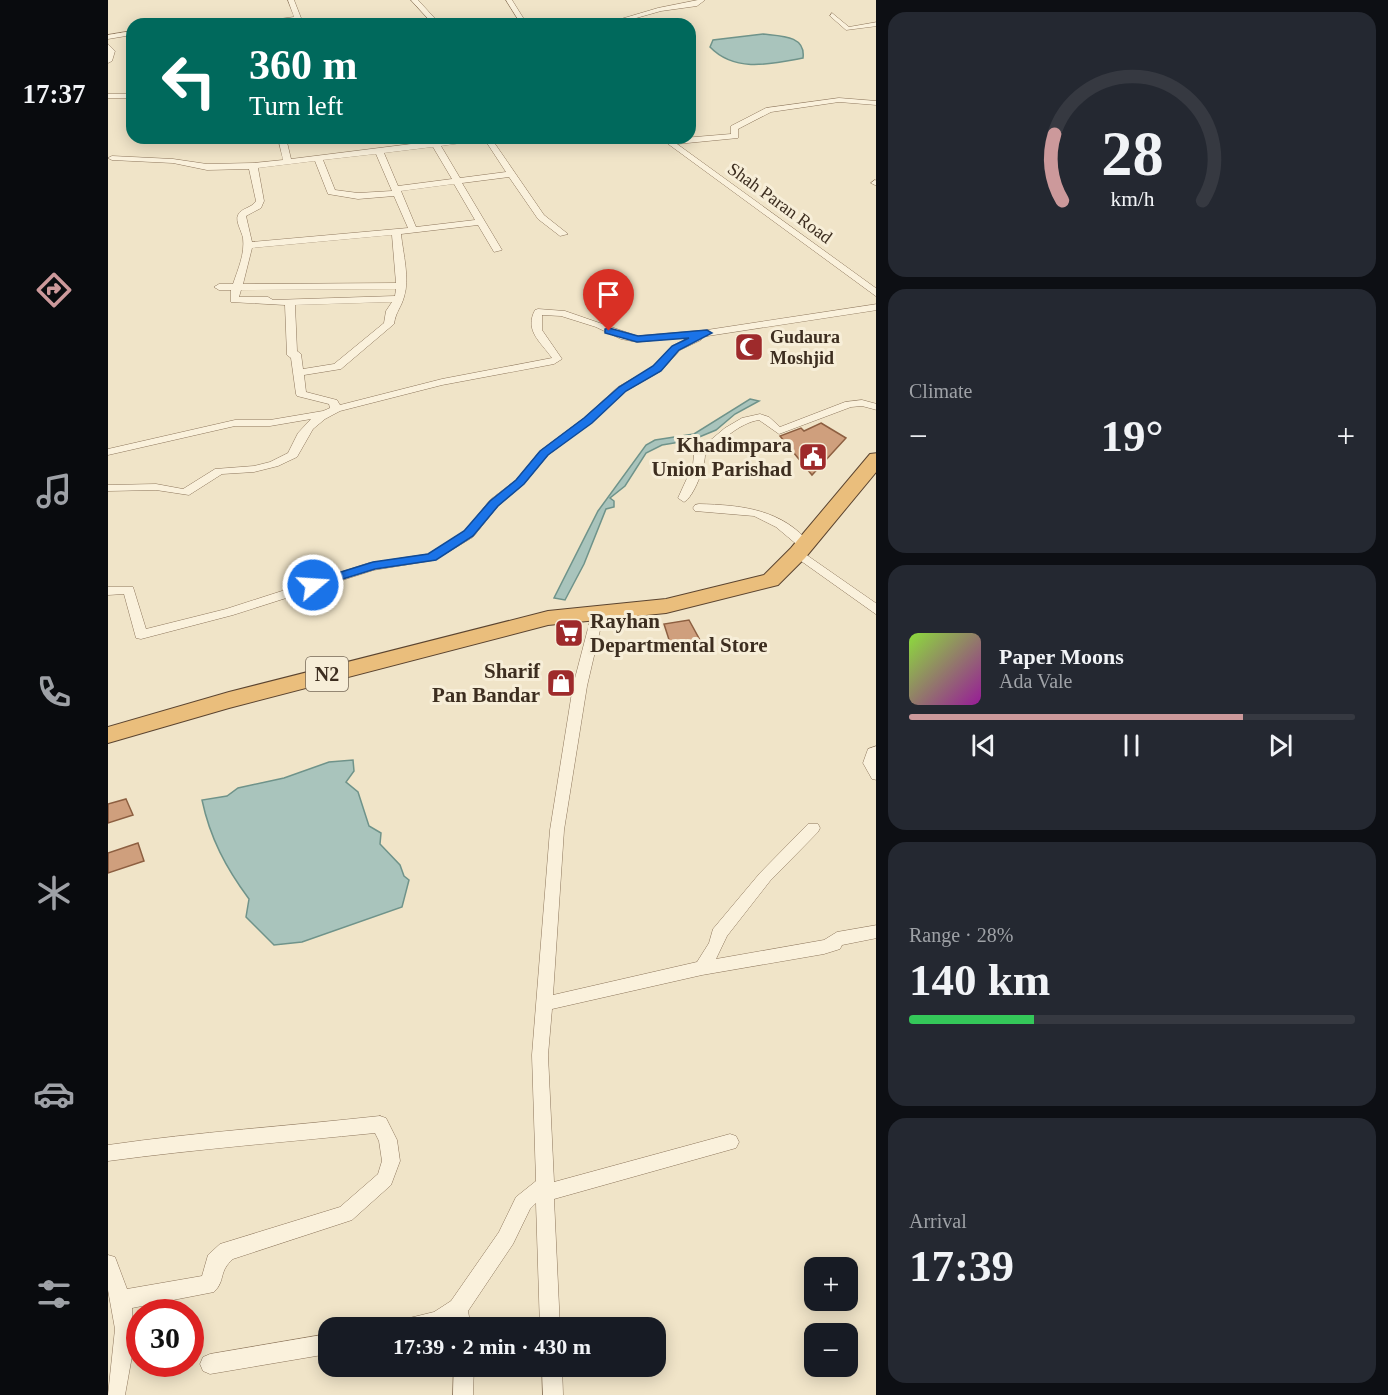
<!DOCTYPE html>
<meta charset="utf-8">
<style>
:root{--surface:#171b24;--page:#242831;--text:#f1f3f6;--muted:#9ea1a6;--line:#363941;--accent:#cc999b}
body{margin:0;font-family:Georgia,serif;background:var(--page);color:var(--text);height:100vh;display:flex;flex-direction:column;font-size:22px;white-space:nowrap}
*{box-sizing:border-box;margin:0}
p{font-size:20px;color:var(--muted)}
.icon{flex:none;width:33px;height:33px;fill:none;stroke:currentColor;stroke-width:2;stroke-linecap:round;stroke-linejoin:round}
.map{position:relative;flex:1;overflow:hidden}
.panel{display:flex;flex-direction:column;gap:12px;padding:12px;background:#0d0f14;width:512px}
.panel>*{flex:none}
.hud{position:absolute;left:18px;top:18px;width:570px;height:126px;border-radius:18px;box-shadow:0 3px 15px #0003;background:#00695c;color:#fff;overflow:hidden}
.buttons{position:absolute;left:696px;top:1257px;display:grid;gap:12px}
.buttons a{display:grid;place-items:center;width:54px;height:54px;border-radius:12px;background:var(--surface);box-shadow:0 3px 15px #0003;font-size:30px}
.speed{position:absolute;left:18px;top:1299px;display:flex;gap:12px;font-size:30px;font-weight:700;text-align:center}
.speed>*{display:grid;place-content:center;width:78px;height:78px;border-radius:50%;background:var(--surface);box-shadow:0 3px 15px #0003;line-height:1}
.speed .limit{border:9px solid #d22;background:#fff;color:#111}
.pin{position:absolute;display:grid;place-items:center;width:51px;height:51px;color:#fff;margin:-62px -26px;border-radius:50% 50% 50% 0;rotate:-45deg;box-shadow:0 0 6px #0007}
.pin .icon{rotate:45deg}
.me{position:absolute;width:66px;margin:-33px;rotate:72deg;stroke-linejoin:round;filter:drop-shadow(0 0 4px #0008)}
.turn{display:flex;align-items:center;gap:21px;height:126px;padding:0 24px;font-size:27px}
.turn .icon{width:78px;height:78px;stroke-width:2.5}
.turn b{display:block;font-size:42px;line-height:51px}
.big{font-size:45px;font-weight:700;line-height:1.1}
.panel .widget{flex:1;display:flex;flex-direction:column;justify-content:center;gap:9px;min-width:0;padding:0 21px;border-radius:18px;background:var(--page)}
.panel .dial{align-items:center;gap:0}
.dial svg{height:156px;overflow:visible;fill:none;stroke:var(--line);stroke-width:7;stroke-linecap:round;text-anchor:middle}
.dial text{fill:var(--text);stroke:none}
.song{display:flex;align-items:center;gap:18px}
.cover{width:72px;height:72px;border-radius:9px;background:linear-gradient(135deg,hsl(90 70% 55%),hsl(300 70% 35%))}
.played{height:6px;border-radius:3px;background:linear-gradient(90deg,var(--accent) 75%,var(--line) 75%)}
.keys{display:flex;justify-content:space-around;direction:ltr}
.heat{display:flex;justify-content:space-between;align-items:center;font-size:33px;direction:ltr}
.charge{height:9px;border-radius:4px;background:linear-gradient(90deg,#34c759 28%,var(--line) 0)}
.trip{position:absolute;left:210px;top:1317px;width:348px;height:60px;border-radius:18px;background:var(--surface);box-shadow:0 3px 15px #0003;font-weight:700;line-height:60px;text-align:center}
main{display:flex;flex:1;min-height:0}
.dock{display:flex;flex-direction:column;width:108px;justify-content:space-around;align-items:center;background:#090b0e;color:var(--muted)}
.dock .icon{width:42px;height:42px}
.dock .active{color:var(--accent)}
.dock b{font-size:27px;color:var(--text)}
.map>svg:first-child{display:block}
.water{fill:#a9c4bc;stroke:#6f938a;stroke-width:1.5}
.building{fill:#cf9f7d;stroke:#8d5f41;stroke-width:1.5}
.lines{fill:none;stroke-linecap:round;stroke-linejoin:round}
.minor-casing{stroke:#8d765c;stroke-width:1}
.trunk-casing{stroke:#5b4430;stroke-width:2}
.minor{fill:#faf1dc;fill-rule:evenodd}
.trunk{fill:#eabe7c;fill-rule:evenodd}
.route{fill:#1a73e8;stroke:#114b97;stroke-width:1.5}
.labels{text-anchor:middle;stroke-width:6;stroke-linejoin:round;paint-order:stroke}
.far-street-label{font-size:18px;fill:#3d2e20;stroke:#f7eed8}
.far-poi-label{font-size:18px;font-weight:bold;fill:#3d2e20;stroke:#f7eed8;text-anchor:start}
.shield{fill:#f7eed8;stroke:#756857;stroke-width:1.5}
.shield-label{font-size:20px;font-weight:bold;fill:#3d2e20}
.poi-label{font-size:21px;font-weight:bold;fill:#3d2e20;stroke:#f7eed8;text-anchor:end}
</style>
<main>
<nav class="dock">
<b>17:37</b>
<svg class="icon active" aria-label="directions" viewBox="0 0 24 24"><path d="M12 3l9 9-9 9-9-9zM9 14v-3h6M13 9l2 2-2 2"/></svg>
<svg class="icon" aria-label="music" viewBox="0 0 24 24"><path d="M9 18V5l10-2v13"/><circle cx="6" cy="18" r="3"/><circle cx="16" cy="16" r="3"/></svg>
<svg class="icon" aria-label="phone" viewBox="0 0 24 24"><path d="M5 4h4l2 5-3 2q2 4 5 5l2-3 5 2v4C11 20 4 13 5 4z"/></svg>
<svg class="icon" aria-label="climate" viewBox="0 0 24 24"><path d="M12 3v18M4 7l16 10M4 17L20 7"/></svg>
<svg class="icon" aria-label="car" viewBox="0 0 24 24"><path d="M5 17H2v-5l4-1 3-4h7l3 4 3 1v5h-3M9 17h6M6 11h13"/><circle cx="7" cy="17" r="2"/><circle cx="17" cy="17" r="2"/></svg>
<svg class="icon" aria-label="filters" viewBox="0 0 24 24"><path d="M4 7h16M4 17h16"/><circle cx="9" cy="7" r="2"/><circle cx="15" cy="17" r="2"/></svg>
</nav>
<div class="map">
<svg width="769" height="1395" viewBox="0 0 769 1395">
<rect width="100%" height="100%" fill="#f0e4c8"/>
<path class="water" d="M 655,34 C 672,36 698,35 695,58 C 663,64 627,73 602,47 L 605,40 Z
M 642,399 L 651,401 L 627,414 L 608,430 L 584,440 L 554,445 L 538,453 L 517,486 L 502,498 L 506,501 L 506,507 L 498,509 L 476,564 L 457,600 L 446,598 L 490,511 L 538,445 L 547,440 L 586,434 Z
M 245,760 L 246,771 L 238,782 L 250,792 L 261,826 L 273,833 L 272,844 L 292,865 L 296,876 L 301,880 L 294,907 L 194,942 L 166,945 L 138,917 L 141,899 C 118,868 102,838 94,800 L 119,796 L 130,788 L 176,778 L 221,762 Z"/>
<path class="building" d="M 713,423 L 738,438 L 704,475 L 672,436 L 693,428 L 696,431 Z
M 581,620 L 593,642 L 563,646 L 556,624 Z
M 18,799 L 25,815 L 0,823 L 0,804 Z
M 30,843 L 36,861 L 0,873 L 0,853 Z"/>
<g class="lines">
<g class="minor-casing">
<path id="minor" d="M 180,0 L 186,0 L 193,18 L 198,24 L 191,24 L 188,21 L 135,24 L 186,17 Z
M 303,0 L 310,0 L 332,24 L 325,24 Z
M 398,0 L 404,0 L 419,24 L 413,24 Z
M 590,0 L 597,0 L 589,6 L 553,11 L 507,24 L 496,24 L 550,8 Z
M 724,13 L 741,27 L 769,22 L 769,26 L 738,30 L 722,16 Z
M 24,31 L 24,35 L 0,39 L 0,35 Z
M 0,44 L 7,51 L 4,61 L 0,63 Z
M 0,94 L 24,94 L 24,98 L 0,98 Z
M 731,98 L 769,101 L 769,105 L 731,102 L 663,112 L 630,129 L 630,138 L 569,144 L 769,289 L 769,297 L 552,138 L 563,139 L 623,134 L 623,126 L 658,108 Z
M 170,138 L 178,138 L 183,159 L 327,141 L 383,138 L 436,215 L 460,234 L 452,236 L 430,219 L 401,177 L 354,183 L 394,250 L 386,252 L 370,225 L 293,234 C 295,253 302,279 296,297 C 293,308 288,311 286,324 L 233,369 L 196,375 L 198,392 L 229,400 L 232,405 L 334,379 L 444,358 C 433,342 416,331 427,310 L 430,309 L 457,311 L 529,336 L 599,330 L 769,304 L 769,310 L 593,337 L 593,340 L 572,350 L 553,371 L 518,391 L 484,422 L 440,455 L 416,484 L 390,506 L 365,537 L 327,560 L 266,570 L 125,615 L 33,639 L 28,638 L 16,594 L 0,595 L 0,587 L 25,587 L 38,629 L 118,609 L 261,563 L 320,554 L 357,531 L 382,500 L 408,480 L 432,451 L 476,418 L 510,387 L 545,367 L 564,346 L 582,337 L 529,342 L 513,339 L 488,327 L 453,316 L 434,315 L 434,330 L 454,359 L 446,364 L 334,385 L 232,411 L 217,419 L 205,429 L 189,457 L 170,466 L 146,472 L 114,474 L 81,495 L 48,490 L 0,491 L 0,485 L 48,484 L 75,489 L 107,469 L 146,466 L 162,462 L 180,453 L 190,433 L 203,419 L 162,426 L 127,426 L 0,455 L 0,449 L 127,420 L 162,420 L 215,411 L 222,408 L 221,404 L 189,396 L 188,394 L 183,358 L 179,355 L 177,305 L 123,302 L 123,290 L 111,290 L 106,287 L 111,284 L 125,284 C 130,269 137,254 135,238 C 134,232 127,221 130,215 C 133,208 144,208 148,201 L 141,169 L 99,170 L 65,163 L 4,160 L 0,158 L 4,156 L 65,159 L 99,164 L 145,163 L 175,160 ZM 377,140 L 398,172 L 352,178 L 333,146 ZM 325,147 L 344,179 L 290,186 L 276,153 ZM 268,154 L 284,191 L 250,193 L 227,190 L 215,160 ZM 207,161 L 220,194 L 250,199 L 286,196 L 300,228 L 144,242 L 138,216 L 153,208 L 156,201 L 150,168 ZM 346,184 L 367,220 L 308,227 L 293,191 ZM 284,235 L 288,283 L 135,284 L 144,248 ZM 288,289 L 287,296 L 165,300 L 160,297 L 131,297 L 133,290 ZM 284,302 L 278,311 L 276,323 L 226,364 L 195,369 L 193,354 L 189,351 L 187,305 Z
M 767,180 L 769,181 L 769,186 L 763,183 Z
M 754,400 L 769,404 L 769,410 L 754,406 L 743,407 L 671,434 L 651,420 C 631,423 612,442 597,455 C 597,466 586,497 576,502 L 570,498 L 585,465 L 586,454 L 617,428 L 634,418 L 652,414 L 661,417 L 672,427 L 737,402 Z
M 591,504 C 633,505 675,509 703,545 L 701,548 L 693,548 L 668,527 L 646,516 L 587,511 L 585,508 L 587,505 Z
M 690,549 L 769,604 L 769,615 L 686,556 L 684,553 L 686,550 Z
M 490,609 L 496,613 L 479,686 L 456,830 L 445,995 L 589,962 L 601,943 L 605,929 L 652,873 L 700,824 L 710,824 L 712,828 L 710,832 L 662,881 L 619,936 L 608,959 L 716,940 L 729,932 L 769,925 L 769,938 L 734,945 L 732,949 L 716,954 L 594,975 L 444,1009 L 440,1055 L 446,1182 L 622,1134 L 628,1136 L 631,1142 L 628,1148 L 446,1199 L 452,1328 L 432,1328 L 428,1203 L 422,1209 L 405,1244 L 360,1311 L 363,1328 L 343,1328 L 343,1324 L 338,1328 L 286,1328 L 289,1321 L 326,1312 L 343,1301 L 391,1232 L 408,1197 L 428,1181 L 424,1055 L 442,830 L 465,686 L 484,613 Z
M 769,746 L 769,780 L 764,779 L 755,763 L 760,749 Z
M 272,1116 L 278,1118 L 289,1140 L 292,1161 L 283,1185 L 244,1220 L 125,1259 C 110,1272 118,1280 106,1292 L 24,1308 L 26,1345 L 17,1395 L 0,1395 L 7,1329 L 0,1290 L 0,1255 L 7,1257 L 19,1289 L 94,1276 L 100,1255 L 112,1244 L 232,1207 L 270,1174 L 274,1161 L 271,1141 L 267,1133 C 178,1142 89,1149 0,1161 L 0,1145 C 90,1132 181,1126 272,1116 Z
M 220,1334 L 220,1354 L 102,1374 L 95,1371 L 92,1364 L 95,1357 L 102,1354 Z
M 346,1366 L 366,1366 L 365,1395 L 345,1395 Z
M 434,1366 L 454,1366 L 455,1395 L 435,1395 Z"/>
</g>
<g class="trunk-casing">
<path id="trunk" d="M 769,453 L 769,471 L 697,558 L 670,585 L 558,613 L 440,625 L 121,708 L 0,743 L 0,727 L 121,692 L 440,611 L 558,599 L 656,575 L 683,548 L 762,454 Z"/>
</g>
<use href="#minor" class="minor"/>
<use href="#trunk" class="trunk"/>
</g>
<path class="route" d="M 501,328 L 530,336 L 599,330 L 604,333 L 571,350 L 553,371 L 518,391 L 484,423 L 440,455 L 416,484 L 390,506 L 365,536 L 328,560 L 267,569 L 209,587 L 201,587 L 199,585 L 201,582 L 265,562 L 320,554 L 356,531 L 382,501 L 408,480 L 432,451 L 476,418 L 511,387 L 545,366 L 564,346 L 581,338 L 529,342 L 497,333 L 497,329 Z"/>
<defs>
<g id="mosque-square" transform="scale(1.5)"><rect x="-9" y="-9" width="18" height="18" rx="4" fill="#9e2a2b" stroke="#f7eed8"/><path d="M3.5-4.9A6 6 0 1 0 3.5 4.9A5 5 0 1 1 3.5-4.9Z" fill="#fff"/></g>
<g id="civic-square" transform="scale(1.5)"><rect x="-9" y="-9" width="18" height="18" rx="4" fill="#9e2a2b" stroke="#f7eed8"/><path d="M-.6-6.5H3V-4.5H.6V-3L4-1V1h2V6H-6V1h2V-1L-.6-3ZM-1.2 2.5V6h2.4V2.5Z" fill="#fff"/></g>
<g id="supermarket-square" transform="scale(1.5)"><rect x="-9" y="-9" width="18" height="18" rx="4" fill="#9e2a2b" stroke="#f7eed8"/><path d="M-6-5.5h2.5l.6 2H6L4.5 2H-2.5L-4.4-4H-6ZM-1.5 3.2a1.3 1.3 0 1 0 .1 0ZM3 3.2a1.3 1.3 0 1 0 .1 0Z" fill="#fff"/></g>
<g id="shop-square" transform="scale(1.5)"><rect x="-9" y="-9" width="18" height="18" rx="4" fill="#9e2a2b" stroke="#f7eed8"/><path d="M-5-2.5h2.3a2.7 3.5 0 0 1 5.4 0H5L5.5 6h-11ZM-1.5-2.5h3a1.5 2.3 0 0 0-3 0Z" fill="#fff"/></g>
</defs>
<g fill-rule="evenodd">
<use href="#mosque-square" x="641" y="347"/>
<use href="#civic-square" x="705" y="457"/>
<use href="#supermarket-square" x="461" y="633"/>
<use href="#shop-square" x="453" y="683"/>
</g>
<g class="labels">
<g class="far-street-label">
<text transform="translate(672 203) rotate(36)" y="6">Shah Paran Road</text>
</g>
<g class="far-poi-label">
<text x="662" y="343">Gudaura<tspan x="662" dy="21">Moshjid</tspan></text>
</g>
<rect class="shield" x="198" y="657" width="42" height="34" rx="4.5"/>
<g class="shield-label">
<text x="219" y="681">N2</text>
</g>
<g class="poi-label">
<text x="684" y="452">Khadimpara<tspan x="684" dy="24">Union Parishad</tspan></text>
<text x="482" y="628" text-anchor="start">Rayhan<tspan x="482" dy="24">Departmental Store</tspan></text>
<text x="432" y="678">Sharif<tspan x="432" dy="24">Pan Bandar</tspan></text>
</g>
</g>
</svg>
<div class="buttons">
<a>+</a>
<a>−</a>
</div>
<div class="speed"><div class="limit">30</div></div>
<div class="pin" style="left:501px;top:331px;background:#d93025"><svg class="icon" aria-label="arrive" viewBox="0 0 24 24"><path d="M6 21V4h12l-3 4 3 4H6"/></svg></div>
<svg class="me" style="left:205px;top:585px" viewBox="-20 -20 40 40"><circle r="17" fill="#1a73e8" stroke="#fff" stroke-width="3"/><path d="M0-11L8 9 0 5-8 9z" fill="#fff"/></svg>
<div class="trip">17:39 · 2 min · 430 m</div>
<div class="hud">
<div class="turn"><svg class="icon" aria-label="left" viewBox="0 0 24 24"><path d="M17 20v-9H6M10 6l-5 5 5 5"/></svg><div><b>360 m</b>Turn left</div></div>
</div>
</div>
<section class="panel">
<div class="widget dial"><svg viewBox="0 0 100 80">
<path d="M14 69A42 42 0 1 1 86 69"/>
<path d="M14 69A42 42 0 0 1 10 35" stroke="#cc999b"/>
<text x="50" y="56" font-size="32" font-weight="700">28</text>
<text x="50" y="72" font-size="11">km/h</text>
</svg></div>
<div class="widget"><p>Climate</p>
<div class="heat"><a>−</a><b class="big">19°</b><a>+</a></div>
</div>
<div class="widget">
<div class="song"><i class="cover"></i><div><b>Paper Moons</b><p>Ada Vale</p></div></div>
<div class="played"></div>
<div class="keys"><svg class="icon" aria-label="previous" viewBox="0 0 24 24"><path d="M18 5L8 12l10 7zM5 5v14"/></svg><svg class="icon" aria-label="pause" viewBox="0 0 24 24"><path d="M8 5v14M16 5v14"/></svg><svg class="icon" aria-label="next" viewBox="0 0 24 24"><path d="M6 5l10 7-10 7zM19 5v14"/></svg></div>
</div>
<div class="widget"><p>Range · 28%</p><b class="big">140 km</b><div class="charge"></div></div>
<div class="widget"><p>Arrival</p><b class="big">17:39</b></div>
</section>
</main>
